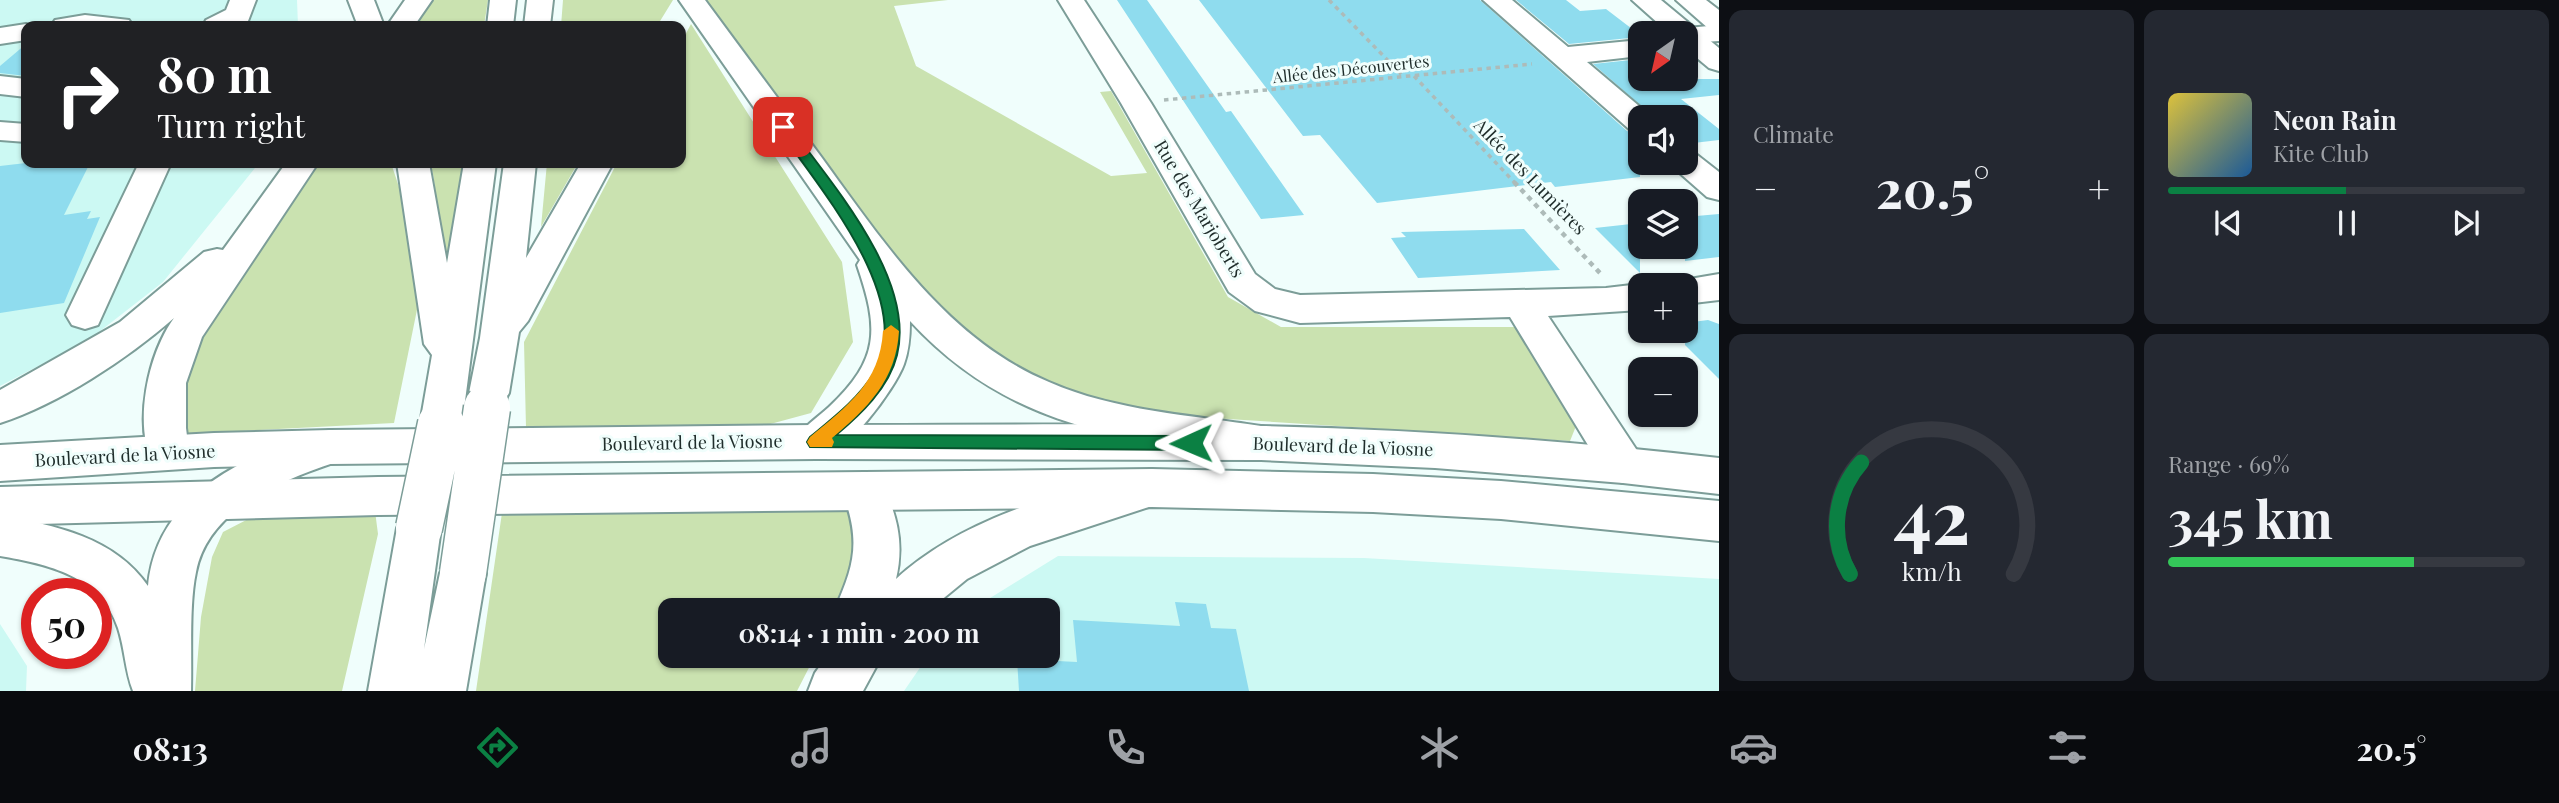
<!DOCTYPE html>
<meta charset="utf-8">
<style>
:root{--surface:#171b24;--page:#242831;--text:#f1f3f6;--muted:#9ea1a6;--line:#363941;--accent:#0b8043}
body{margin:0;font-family:"Playfair Display",serif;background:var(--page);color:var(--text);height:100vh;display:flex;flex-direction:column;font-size:26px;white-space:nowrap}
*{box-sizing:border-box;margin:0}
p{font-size:23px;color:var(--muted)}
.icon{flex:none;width:38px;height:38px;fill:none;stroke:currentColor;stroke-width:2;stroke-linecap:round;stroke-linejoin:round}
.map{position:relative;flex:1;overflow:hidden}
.details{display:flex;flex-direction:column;gap:10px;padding:10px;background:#0d0f14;width:840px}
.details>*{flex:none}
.guide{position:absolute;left:21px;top:21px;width:665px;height:147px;border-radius:14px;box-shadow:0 2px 5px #0004;background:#202124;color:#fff;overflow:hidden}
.needle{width:46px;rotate:214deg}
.tools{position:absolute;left:1628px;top:21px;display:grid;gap:14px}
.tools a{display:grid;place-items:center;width:70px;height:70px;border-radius:14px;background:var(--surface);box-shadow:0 2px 5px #0004;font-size:35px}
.speed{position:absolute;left:21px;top:578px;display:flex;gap:14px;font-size:35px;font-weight:700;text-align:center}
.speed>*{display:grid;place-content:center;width:91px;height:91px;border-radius:50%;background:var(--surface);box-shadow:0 2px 5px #0004;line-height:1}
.speed .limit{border:10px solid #d22;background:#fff;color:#111}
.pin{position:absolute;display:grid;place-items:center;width:60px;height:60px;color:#fff;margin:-30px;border-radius:14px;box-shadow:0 4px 10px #0006}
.me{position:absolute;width:77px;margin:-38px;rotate:269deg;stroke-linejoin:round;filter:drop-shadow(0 0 5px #0008)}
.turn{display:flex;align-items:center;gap:24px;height:147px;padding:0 21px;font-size:32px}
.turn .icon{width:91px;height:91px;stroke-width:2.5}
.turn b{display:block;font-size:49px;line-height:60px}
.big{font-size:52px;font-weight:700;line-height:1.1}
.details .widget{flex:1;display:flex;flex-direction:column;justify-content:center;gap:10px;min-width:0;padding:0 24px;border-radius:14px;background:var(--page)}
.details .dial{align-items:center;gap:0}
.dial svg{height:182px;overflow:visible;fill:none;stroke:var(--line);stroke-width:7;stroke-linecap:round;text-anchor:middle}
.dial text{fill:var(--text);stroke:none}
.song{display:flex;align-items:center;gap:21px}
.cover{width:84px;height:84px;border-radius:10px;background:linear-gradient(135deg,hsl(50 70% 55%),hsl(210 70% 35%))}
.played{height:7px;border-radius:4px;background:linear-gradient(90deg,var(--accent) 50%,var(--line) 50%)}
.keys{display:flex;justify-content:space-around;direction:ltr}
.heat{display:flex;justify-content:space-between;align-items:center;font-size:38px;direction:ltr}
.charge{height:10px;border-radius:5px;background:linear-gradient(90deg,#34c759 69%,var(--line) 0)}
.details .tiles{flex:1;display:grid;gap:10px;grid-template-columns:repeat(2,1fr)}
.trip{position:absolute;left:658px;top:598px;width:402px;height:70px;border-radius:14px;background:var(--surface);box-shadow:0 2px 5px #0004;font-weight:700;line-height:70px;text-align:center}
.menu{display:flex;height:112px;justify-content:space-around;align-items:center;background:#090b0e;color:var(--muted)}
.menu .icon{width:49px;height:49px}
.menu .on{color:var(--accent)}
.menu b{font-size:32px;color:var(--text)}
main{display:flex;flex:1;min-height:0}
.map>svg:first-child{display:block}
.built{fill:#ccf9f3}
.green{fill:#cae2b0}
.building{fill:#8fdcee}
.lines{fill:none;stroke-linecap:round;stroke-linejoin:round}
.minor-casing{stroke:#7c9d98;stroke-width:4}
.major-casing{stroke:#7c9d98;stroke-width:4}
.highway-casing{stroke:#7c9d98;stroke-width:4}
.path-far1{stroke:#adbbb9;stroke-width:3.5;stroke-dasharray:4.5 4.5;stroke-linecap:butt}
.path{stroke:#adbbb9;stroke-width:4.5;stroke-dasharray:5 5;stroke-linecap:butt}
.minor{fill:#fff;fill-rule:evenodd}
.major{fill:#fff;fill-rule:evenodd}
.highway{fill:#fff;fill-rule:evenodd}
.highway-bridge-far1-casing{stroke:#7c9d98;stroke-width:40;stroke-linecap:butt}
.highway-bridge-casing{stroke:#7c9d98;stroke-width:49;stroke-linecap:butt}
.highway-bridge-far1{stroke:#fff;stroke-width:37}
.highway-bridge{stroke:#fff;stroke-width:46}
.route{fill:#0b8043;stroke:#07532c;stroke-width:2}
.slow{fill:#f59e0b}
.labels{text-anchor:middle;stroke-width:6;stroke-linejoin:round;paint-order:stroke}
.far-street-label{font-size:16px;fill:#1f2d2b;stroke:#f0fefc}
.street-label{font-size:18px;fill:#1f2d2b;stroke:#f0fefc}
</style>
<main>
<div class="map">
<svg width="1719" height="691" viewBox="0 0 1719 691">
<rect width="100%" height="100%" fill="#f0fefc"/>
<path class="built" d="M 0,0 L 297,0 L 298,26 L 26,26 L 26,163 L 259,163 L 163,282 L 90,339 L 0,386 Z
M 1058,556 L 1364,558 L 1719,579 L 1719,691 L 904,691 L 928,656 L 1048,656 L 1048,611 L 969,611 Z
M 0,624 L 27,666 L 26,691 L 0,691 Z"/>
<path class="green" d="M 429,0 L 488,0 L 484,26 L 411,26 Z
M 563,0 L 673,0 L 657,26 L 561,26 Z
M 705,0 L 948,0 L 894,6 L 916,66 L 1111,176 L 1147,173 L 1100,92 L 1111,91 L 1228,297 L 1281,327 L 1522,327 L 1578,421 L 1570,441 L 1212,418 L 1139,408 L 1078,397 L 988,358 L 918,291 Z
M 691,24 L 842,262 L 853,342 L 811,413 L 755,428 L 526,428 L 524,342 L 617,163 L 681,163 L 681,43 Z
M 312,163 L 391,163 L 408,214 L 421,290 L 394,423 L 182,434 L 180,380 L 203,321 Z
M 430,163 L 464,163 L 448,280 L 433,174 Z
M 547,163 L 578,163 L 541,227 Z
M 503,506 L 855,506 L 867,525 L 841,611 L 670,611 L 670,656 L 815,656 L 797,691 L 476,691 Z
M 375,511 L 378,534 L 342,691 L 195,691 L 201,617 L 212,557 L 223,532 L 260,513 Z"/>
<path class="building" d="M 1117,0 L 1147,0 L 1226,112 L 1231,111 L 1304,215 L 1261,219 Z
M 1199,0 L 1480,0 L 1627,131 L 1640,134 L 1640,177 L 1555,187 L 1551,182 L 1377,203 L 1320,135 L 1303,136 Z
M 1516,0 L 1566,0 L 1580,11 L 1606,9 L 1640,35 L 1640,37 L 1569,44 Z
M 26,44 L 26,76 L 0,73 L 0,66 Z
M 1640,59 L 1640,79 L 1719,79 L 1719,95 L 1681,99 L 1719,129 L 1719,140 L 1685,144 L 1685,117 L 1654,117 L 1593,64 Z
M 26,163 L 90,163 L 64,215 L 91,211 L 87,219 L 100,217 L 64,303 L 0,313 L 0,166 Z
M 1719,214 L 1719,257 L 1685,261 L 1685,217 Z
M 1640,223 L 1640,273 L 1595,228 Z
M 1524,229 L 1560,270 L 1418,278 L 1391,238 L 1406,237 L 1401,232 Z
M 1708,320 L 1719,324 L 1719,379 L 1685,345 L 1685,323 Z
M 1175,602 L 1206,604 L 1211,628 L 1236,629 L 1249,691 L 1019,691 L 1017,659 L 1077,662 L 1073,620 L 1180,626 Z"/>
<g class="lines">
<g class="minor-casing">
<path id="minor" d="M 230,0 L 256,0 L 248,21 L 237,26 L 203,26 L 206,20 L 226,10 Z
M 1058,0 L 1084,0 L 1151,103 L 1255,274 L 1275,289 L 1300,295 L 1606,288 L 1640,284 L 1645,285 L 1640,285 L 1640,310 L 1548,316 L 1638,452 L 1644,465 L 1638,478 L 1623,483 L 1608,478 L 1510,317 L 1300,323 L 1255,311 L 1229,292 L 1121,103 Z
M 1483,0 L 1512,0 L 1568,47 L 1640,40 L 1640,56 L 1587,62 L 1652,117 L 1640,117 L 1640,131 L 1629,129 Z
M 85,15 L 129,20 L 133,26 L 51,26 L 55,20 Z
M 26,24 L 36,26 L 26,26 L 26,40 L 0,44 L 0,28 Z
M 1719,25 L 1719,41 L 1687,43 L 1685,33 L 1674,33 L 1677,29 Z
M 0,76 L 26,79 L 26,97 L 0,94 Z
M 0,122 L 26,124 L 26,142 L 0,140 Z
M 1685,151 L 1696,154 L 1719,172 L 1719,200 L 1707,197 L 1674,168 L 1670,163 L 1685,163 Z
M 139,163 L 171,163 L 98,325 L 85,329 L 72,325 L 66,315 Z
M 1719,274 L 1719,300 L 1685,304 L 1685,285 L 1670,285 L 1672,282 Z"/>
</g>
<g class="major-casing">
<path id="major" d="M 1632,0 L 1661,0 L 1719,48 L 1719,71 L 1709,68 L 1685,48 L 1685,33 L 1669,33 Z
M 1676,0 L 1706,0 L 1719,10 L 1719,31 L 1709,29 Z
M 816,425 C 964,425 1112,423 1260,426 C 1413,429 1567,441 1719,458 L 1719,494 L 1623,483 L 1435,468 L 1261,460 L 816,459 L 330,464 L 214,467 L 0,481 L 0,445 L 214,433 L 330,430 Z
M 1152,469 L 1373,474 L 1501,481 L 1719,501 L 1719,541 L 1501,519 L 1373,512 L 1152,507 L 378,515 L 0,525 L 0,487 L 378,477 Z"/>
</g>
<g class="highway-casing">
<path id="highway" d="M 348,0 L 374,0 L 384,26 L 358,26 Z
M 405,0 L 432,0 L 414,26 L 387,26 Z
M 490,0 L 516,0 L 513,26 L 487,26 Z
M 527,0 L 553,0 L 550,26 L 524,26 Z
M 679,0 L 705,0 C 744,53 783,105 822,158 C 884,243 948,340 1049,382 C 1115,411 1191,415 1261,426 L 1276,431 L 1282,443 L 1276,455 C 1251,464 1222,454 1197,450 C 1082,433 991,409 910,321 C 910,336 909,350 904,364 C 895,389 845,457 817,459 C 812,459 806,456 801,454 L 795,442 C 803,426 816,419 829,407 C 880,359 879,329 857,265 L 860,260 Z
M 286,163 L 318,163 L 202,337 L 186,383 L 186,428 L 189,452 L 183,464 L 168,469 L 153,464 C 133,424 148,354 174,318 C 127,359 59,404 0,423 L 0,390 L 120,322 L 204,252 L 217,249 L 223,250 Z
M 397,163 L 429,163 L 447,263 L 464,163 L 496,163 L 462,424 L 456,436 L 441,441 L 426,436 L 420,424 L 432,355 L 424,344 Z
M 504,163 L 536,163 L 526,258 L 581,163 L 613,163 L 528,321 L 519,332 L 509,393 L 503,404 L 489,409 L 475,404 L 469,393 L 480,338 Z
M 330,430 L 345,435 L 351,447 L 345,459 C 289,478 209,505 196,572 C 189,604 192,656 191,691 L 133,691 C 125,671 125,649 118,628 C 101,576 48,564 0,556 L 0,516 C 55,525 114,537 148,586 C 157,491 250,453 330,430 Z
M 1152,469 L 1167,475 L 1174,488 L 1167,501 L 1030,546 L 967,579 L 928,611 L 834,611 C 855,564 861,541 842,491 L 849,478 L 864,472 L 879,478 C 896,511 905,541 896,579 C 965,516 1064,492 1152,469 Z
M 419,508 L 435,514 L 441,528 L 424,649 L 440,573 L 447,558 L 463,552 L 479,558 L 486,573 L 466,691 L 368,691 L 397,528 L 403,514 Z
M 827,656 L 882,656 L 863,691 L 808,691 L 815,673 Z"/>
</g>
<path class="path-far1" d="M 1329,0 L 1402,75
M 1414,76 L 1515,183
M 1164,100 L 1532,64"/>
<path class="path" d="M 1514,182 L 1600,273"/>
<use href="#minor" class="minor"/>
<use href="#major" class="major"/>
<use href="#highway" class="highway"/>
<g class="highway-bridge-far1-casing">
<path id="highway-bridge-far1" d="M 487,410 L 489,393"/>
</g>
<g class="highway-bridge-casing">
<path id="highway-bridge" d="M 419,528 L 441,424
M 463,573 L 487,408"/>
</g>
<use href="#highway-bridge-far1" class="highway-bridge-far1"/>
<use href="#highway-bridge" class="highway-bridge"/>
</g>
<path class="route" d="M 783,123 L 788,124 C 830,182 916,278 897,355 C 889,388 860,415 836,435 L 1191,436 L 1197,438 L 1200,443 L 1197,448 L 1191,450 L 810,447 L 807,442 L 810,437 C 833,418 858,399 874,373 C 918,300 816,184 777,127 Z"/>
<path class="slow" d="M 891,325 L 899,331 C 896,380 868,408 832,438 L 834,442 L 832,447 L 810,447 L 807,442 L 810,437 C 847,406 880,383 883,331 Z"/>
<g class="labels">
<g class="far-street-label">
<text transform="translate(1351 69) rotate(-6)" y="6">Allée des Découvertes</text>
</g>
<g class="street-label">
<text transform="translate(1530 177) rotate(46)" y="6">Allée des Lumières</text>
<text transform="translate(1199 209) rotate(59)" y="6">Rue des Marjoberts</text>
<text transform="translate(692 443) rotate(-1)" y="6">Boulevard de la Viosne</text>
<text transform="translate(1343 447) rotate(2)" y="6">Boulevard de la Viosne</text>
<text transform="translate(125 456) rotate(-3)" y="6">Boulevard de la Viosne</text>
</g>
</g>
</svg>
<div class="tools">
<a><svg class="needle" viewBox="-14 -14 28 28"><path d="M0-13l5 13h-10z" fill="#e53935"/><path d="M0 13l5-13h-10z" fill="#9ea1a6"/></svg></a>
<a><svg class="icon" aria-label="sound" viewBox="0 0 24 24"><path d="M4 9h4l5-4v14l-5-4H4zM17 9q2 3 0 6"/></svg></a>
<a><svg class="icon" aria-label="layers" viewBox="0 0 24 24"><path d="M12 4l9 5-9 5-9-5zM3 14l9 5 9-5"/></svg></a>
<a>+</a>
<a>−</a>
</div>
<div class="speed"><div class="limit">50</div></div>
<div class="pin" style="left:783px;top:127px;background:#d93025"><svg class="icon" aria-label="arrive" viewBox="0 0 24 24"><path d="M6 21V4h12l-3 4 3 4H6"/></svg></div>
<svg class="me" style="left:1191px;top:443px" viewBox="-20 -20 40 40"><path d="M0-17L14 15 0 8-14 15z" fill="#0b8043" stroke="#fff" stroke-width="4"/></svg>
<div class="trip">08:14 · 1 min · 200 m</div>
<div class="guide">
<div class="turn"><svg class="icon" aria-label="right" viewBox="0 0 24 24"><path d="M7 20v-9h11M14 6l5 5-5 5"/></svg><div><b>80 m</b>Turn right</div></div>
</div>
</div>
<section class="details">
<div class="tiles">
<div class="widget"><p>Climate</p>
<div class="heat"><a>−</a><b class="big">20.5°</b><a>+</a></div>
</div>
<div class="widget">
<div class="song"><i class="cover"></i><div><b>Neon Rain</b><p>Kite Club</p></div></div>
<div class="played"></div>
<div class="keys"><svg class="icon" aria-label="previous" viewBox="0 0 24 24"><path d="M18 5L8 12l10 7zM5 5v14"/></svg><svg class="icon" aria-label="pause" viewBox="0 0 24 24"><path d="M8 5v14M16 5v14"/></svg><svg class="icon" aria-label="next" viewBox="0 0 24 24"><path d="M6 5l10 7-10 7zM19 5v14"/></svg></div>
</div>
<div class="widget dial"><svg viewBox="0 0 100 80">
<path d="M14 69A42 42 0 1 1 86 69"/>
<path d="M14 69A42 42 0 0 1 19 20" stroke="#0b8043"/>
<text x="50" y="56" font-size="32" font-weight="700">42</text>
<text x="50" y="72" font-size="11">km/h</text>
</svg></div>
<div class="widget"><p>Range · 69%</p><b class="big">345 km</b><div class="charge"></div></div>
</div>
</section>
</main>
<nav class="menu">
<b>08:13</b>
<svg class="icon on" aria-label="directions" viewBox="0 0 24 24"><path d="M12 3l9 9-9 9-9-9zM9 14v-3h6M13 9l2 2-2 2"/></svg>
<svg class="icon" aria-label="music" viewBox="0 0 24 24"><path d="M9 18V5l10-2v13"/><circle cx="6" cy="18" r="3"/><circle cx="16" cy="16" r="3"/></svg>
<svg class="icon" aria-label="phone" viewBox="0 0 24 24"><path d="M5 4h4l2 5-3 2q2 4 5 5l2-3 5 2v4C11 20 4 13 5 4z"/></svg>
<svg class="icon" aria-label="climate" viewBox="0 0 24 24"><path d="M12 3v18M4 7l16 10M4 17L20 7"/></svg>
<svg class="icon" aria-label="car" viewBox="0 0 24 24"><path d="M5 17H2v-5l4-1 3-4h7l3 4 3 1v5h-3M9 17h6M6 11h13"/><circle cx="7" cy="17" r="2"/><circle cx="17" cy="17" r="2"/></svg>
<svg class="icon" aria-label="filters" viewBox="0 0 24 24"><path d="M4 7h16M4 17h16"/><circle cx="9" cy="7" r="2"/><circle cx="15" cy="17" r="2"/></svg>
<b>20.5°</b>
</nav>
